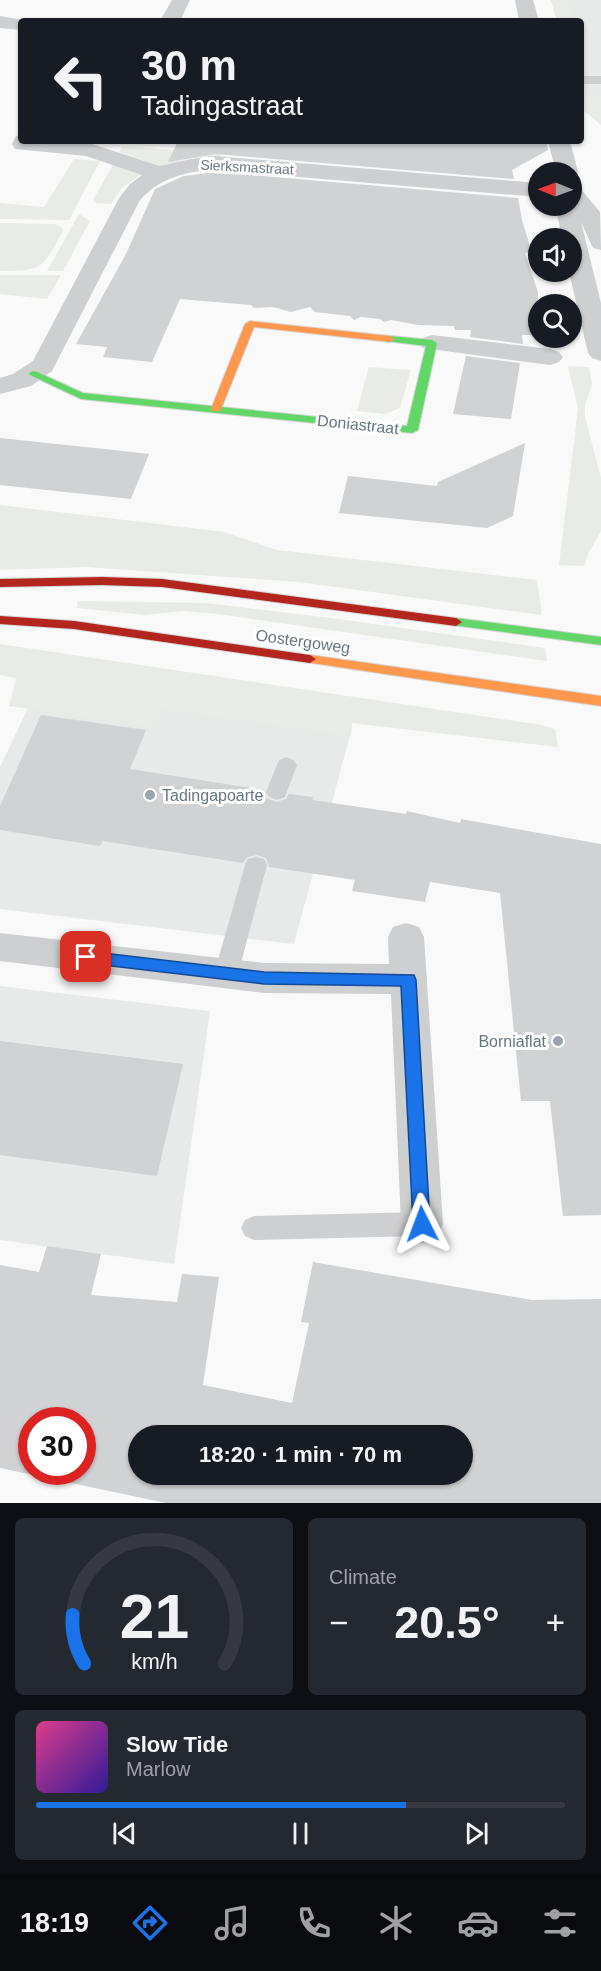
<!DOCTYPE html>
<meta charset="utf-8">
<style>
:root{--surface:#171b24;--page:#242831;--text:#f1f3f6;--muted:#9ea1a6;--line:#363941;--accent:#1a73e8}
body{margin:0;font-family:Arial,sans-serif;background:var(--page);color:var(--text);height:100vh;display:flex;flex-direction:column;font-size:22px;white-space:nowrap}
*{box-sizing:border-box;margin:0}
p{font-size:20px;color:var(--muted)}
.icon{flex:none;width:33px;height:33px;fill:none;stroke:currentColor;stroke-width:2;stroke-linecap:round;stroke-linejoin:round}
.map{position:relative;height:1503px;overflow:hidden}
.details{display:flex;flex-direction:column;gap:15px;padding:15px;background:#0d0f14;flex:1}
.details>*{flex:none}
.guide{position:absolute;left:18px;top:18px;width:566px;height:126px;border-radius:6px;box-shadow:0 2px 4px #0004;background:#171b24;color:var(--text);overflow:hidden}
.needle{width:39px;rotate:271deg}
.tools{position:absolute;left:528px;top:162px;display:grid;gap:12px}
.tools a{display:grid;place-items:center;width:54px;height:54px;border-radius:50%;background:var(--surface);box-shadow:0 2px 4px #0004;font-size:30px}
.speed{position:absolute;left:18px;top:1407px;display:flex;gap:12px;font-size:30px;font-weight:700;text-align:center}
.speed>*{display:grid;place-content:center;width:78px;height:78px;border-radius:50%;background:var(--surface);box-shadow:0 2px 4px #0004;line-height:1}
.speed .limit{border:9px solid #d22;background:#fff;color:#111}
.pin{position:absolute;display:grid;place-items:center;width:51px;height:51px;color:#fff;margin:-26px;border-radius:12px;box-shadow:0 3px 9px #0006}
.me{position:absolute;width:66px;margin:-33px;rotate:357deg;stroke-linejoin:round;filter:drop-shadow(0 0 4px #0008)}
.turn{display:flex;align-items:center;gap:21px;height:126px;padding:0 24px;font-size:27px}
.turn .icon{width:78px;height:78px;stroke-width:2.5}
.turn b{display:block;font-size:42px;line-height:51px}
.big{font-size:45px;font-weight:600;line-height:1.1}
.details .widget{flex:1;display:flex;flex-direction:column;justify-content:center;gap:9px;min-width:0;padding:0 21px;border-radius:9px;background:var(--page)}
.details .dial{align-items:center;gap:0}
.dial svg{height:156px;overflow:visible;fill:none;stroke:var(--line);stroke-width:7;stroke-linecap:round;text-anchor:middle}
.dial text{fill:var(--text);stroke:none}
.song{display:flex;align-items:center;gap:18px}
.cover{width:72px;height:72px;border-radius:9px;background:linear-gradient(135deg,hsl(330 70% 55%),hsl(250 70% 35%))}
.played{height:6px;border-radius:3px;background:linear-gradient(90deg,var(--accent) 70%,var(--line) 70%)}
.keys{display:flex;justify-content:space-around;direction:ltr}
.heat{display:flex;justify-content:space-between;align-items:center;font-size:33px;direction:ltr}
.details .tiles{flex:1;display:grid;gap:15px;grid-template-columns:1fr 1fr}
.widget:last-child{grid-column:span 2}
.trip{position:absolute;left:128px;top:1425px;width:345px;height:60px;border-radius:30px;background:var(--surface);box-shadow:0 2px 4px #0004;font-weight:600;line-height:60px;text-align:center}
.menu{display:flex;height:96px;justify-content:space-around;align-items:center;background:#090b0e;color:var(--muted)}
.menu .icon{width:42px;height:42px}
.menu .active{color:var(--accent)}
.menu b{font-size:27px;color:var(--text)}
.map>svg:first-child{display:block}
.built{fill:#e8e9e9}
.green{fill:#e8ebe6}
.building{fill:#d0d2d3;fill-rule:evenodd}
.lines{fill:none;stroke-linecap:round;stroke-linejoin:round}
.fast-casing{stroke:#d5d6d7;stroke-width:2}
.slow-casing{stroke:#d5d6d7;stroke-width:2}
.jam-casing{stroke:#d5d6d7;stroke-width:2}
.lane{fill:#cecfd0;fill-rule:evenodd}
.street{fill:#cecfd0;fill-rule:evenodd}
.fast{fill:#63d668;fill-rule:evenodd}
.slow{fill:#ff974d;fill-rule:evenodd}
.jam{fill:#b3261e;fill-rule:evenodd}
.route{fill:#1a73e8;stroke:#114b97;stroke-width:1.5}
.poi-dot{fill:#99a4ac;stroke:#fff;stroke-width:2}
.labels{text-anchor:middle;stroke-width:6;stroke-linejoin:round;paint-order:stroke}
.far-street-label{font-size:14px;fill:#657683;stroke:#fff}
.street-label{font-size:16px;fill:#657683;stroke:#fff}
.poi-label{font-size:16px;fill:#657683;stroke:#fff;text-anchor:start}
</style>
<div class="map">
<svg width="601" height="1503" viewBox="0 0 601 1503">
<rect width="100%" height="100%" fill="#f9f9f9"/>
<path class="built" d="M 551,0 L 601,0 L 601,125 L 581,108 L 581,88 L 584,87 L 581,74 L 580,21 L 557,21 Z
M 38,687 L 350,735 L 294,944 L 0,909 L 0,767 Z
M 0,986 L 210,1011 L 174,1264 L 0,1240 Z"/>
<path class="green" d="M 551,0 L 568,0 L 574,21 L 557,21 Z
M 585,89 L 587,98 L 601,98 L 601,121 L 585,110 L 580,93 L 581,90 Z
M 123,146 L 221,154 L 220,157 L 192,158 L 161,166 L 119,152 Z
M 74,159 L 100,161 L 69,220 L 0,219 L 0,203 L 44,207 Z
M 114,163 L 142,174 L 122,188 L 111,204 L 96,203 L 93,200 Z
M 79,214 L 90,221 L 63,271 L 47,271 Z
M 0,223 L 55,224 L 62,228 L 63,231 C 42,268 44,271 0,271 Z
M 0,275 L 61,275 L 47,299 L 0,294 Z
M 568,366 L 589,367 L 592,384 L 585,405 L 585,417 L 601,478 L 601,531 L 588,554 L 584,566 L 559,565 L 578,409 Z
M 369,367 L 411,370 L 400,408 L 385,414 L 357,411 Z
M 0,505 L 224,532 L 277,550 L 537,580 L 542,615 L 299,582 L 86,567 L 0,570 Z
M 78,601 L 205,603 L 331,618 L 545,648 L 547,661 L 218,614 L 183,611 L 145,615 L 77,608 Z
M 0,644 L 542,725 L 555,729 L 558,747 L 352,723 L 351,736 L 161,709 L 152,727 L 9,706 L 16,678 L 0,675 Z"/>
<path class="building" d="M 178,141 L 546,141 L 548,150 L 512,170 L 514,179 L 215,154 L 168,162 Z
M 215,172 L 518,198 L 522,220 L 532,253 L 525,253 L 538,292 L 538,335 L 522,335 L 523,344 L 470,337 L 471,330 L 455,330 L 454,326 L 418,325 L 391,320 L 384,322 L 380,319 L 361,317 L 354,320 L 350,316 L 315,312 L 310,307 L 291,312 L 273,307 L 254,308 L 251,305 L 180,299 L 152,362 L 103,357 L 107,347 L 76,344 L 126,254 L 155,189 L 184,176 Z
M 466,356 L 520,363 L 511,419 L 453,414 Z
M 0,438 L 123,451 L 149,454 L 131,499 L 0,485 Z
M 525,443 L 513,516 L 487,528 L 339,513 L 348,476 L 437,486 L 438,482 Z
M 41,715 L 146,730 L 130,769 L 264,790 L 267,798 L 276,802 L 286,799 L 289,794 L 313,797 L 312,800 L 406,814 L 407,811 L 460,823 L 461,819 L 601,844 L 601,1215 L 563,1216 L 550,1101 L 521,1101 L 500,893 L 430,882 L 425,902 L 352,891 L 355,880 L 269,867 L 266,858 L 257,855 L 247,857 L 243,863 L 103,841 L 100,846 L 0,830 L 0,806 Z
M 0,1041 L 183,1064 L 157,1176 L 0,1155 Z
M 47,1246 L 101,1254 L 91,1295 L 177,1302 L 182,1274 L 219,1277 L 203,1385 L 292,1403 L 309,1323 L 301,1322 L 313,1262 L 532,1300 L 601,1299 L 601,1503 L 166,1503 L 0,1468 L 0,1265 L 39,1272 ZM 32,1420 L 82,1420 L 82,1472 L 32,1472 ZM 138,1436 L 462,1436 L 462,1474 L 138,1474 Z"/>
<g class="lines">
<g class="fast-casing">
<path id="fast" d="M 390,336 L 432,340 L 437,343 L 418,430 L 412,433 L 81,399 L 28,374 L 33,371 L 37,372 L 83,393 L 407,426 L 426,346 L 386,341 L 385,339 Z
M 456,618 L 601,637 L 601,645 L 452,625 L 450,622 Z"/>
</g>
<g class="slow-casing">
<path id="slow" d="M 250,321 L 390,336 L 395,339 L 390,342 L 254,327 L 221,409 L 220,411 L 212,411 L 211,409 L 245,324 Z
M 310,655 L 601,696 L 601,706 L 305,662 L 304,659 L 305,656 Z"/>
</g>
<g class="jam-casing">
<path id="jam" d="M 102,577 L 162,579 L 456,618 L 462,622 L 456,626 L 162,587 L 102,585 L 0,587 L 0,579 Z
M 0,616 L 74,621 L 310,655 L 316,659 L 310,663 L 74,629 L 0,624 Z"/>
</g>
<path class="lane" d="M 580,76 L 601,76 L 601,84 L 580,84 Z
M 286,757 L 293,760 L 297,765 L 285,797 L 277,800 L 269,797 L 266,792 L 279,760 Z
M 256,857 L 264,859 L 267,865 L 238,974 L 234,981 L 226,983 L 218,981 L 214,974 L 245,865 L 248,859 Z
M 422,1212 L 431,1216 L 435,1224 L 431,1232 L 422,1236 L 254,1240 L 245,1236 L 241,1228 L 245,1220 L 254,1216 Z"/>
<path class="street" d="M 172,0 L 190,0 L 180,21 L 160,21 Z
M 515,0 L 533,0 L 539,21 L 519,21 Z
M 0,16 L 29,21 L 21,21 L 21,30 L 0,28 Z
M 21,135 L 21,141 L 89,143 L 160,166 L 191,159 L 215,156 L 538,183 L 538,197 L 215,170 C 186,171 160,178 140,200 L 52,371 L 31,386 L 0,394 L 0,378 L 13,374 L 33,361 L 119,198 L 130,184 L 142,175 L 86,156 L 15,149 L 12,144 L 16,136 Z
M 548,141 L 570,141 L 578,172 L 575,177 L 572,178 L 572,172 L 556,172 Z
M 572,186 L 580,188 L 600,212 L 601,250 L 593,248 L 581,222 L 601,303 L 601,361 L 592,358 L 588,353 L 569,272 L 572,272 L 572,238 L 562,238 L 557,214 L 559,206 L 572,206 Z
M 432,335 L 550,349 L 559,352 L 563,357 L 559,362 L 550,365 L 423,348 L 419,343 L 423,338 Z
M 406,923 L 419,927 L 424,937 L 443,1224 L 437,1237 L 422,1243 L 407,1237 L 401,1224 L 391,994 L 264,993 L 0,961 L 0,933 L 264,963 L 389,964 L 388,937 L 393,927 Z"/>
<use href="#fast" class="fast"/>
<use href="#slow" class="slow"/>
<use href="#jam" class="jam"/>
</g>
<path class="route" d="M 86,951 L 264,972 L 414,975 L 416,980 L 430,1224 L 428,1230 L 422,1232 L 416,1230 L 413,1224 L 401,986 L 264,984 L 86,963 L 81,962 L 78,957 L 81,953 Z"/>
<g class="poi-dot">
<circle cx="150" cy="795" r="6"/>
<circle cx="558" cy="1041" r="6"/>
</g>
<g class="labels">
<g class="far-street-label">
<text transform="translate(247 167) rotate(3)" y="5">Sierksmastraat</text>
</g>
<g class="street-label">
<text transform="translate(358 424) rotate(6)" y="6">Doniastraat</text>
<text transform="translate(303 641) rotate(8)" y="6">Oostergoweg</text>
</g>
<g class="poi-label">
<text x="162" y="801">Tadingapoarte</text>
<text x="546" y="1047" text-anchor="end">Borniaflat</text>
</g>
</g>
</svg>
<div class="tools">
<a><svg class="needle" viewBox="-14 -14 28 28"><path d="M0-13l5 13h-10z" fill="#e53935"/><path d="M0 13l5-13h-10z" fill="#9ea1a6"/></svg></a>
<a><svg class="icon" aria-label="sound" viewBox="0 0 24 24"><path d="M4 9h4l5-4v14l-5-4H4zM17 9q2 3 0 6"/></svg></a>
<a><svg class="icon" aria-label="search" viewBox="0 0 24 24"><circle cx="10" cy="10" r="6"/><path d="M15 15l6 6"/></svg></a>
</div>
<div class="speed"><div class="limit">30</div></div>
<div class="pin" style="left:86px;top:957px;background:#d93025"><svg class="icon" aria-label="arrive" viewBox="0 0 24 24"><path d="M6 21V4h12l-3 4 3 4H6"/></svg></div>
<svg class="me" style="left:422px;top:1224px" viewBox="-20 -20 40 40"><path d="M0-17L14 15 0 8-14 15z" fill="#1a73e8" stroke="#fff" stroke-width="4"/></svg>
<div class="trip">18:20 · 1 min · 70 m</div>
<div class="guide">
<div class="turn"><svg class="icon" aria-label="left" viewBox="0 0 24 24"><path d="M17 20v-9H6M10 6l-5 5 5 5"/></svg><div><b>30 m</b>Tadingastraat</div></div>
</div>
</div>
<section class="details">
<div class="tiles">
<div class="widget dial"><svg viewBox="0 0 100 80">
<path d="M14 69A42 42 0 1 1 86 69"/>
<path d="M14 69A42 42 0 0 1 8 44" stroke="#1a73e8"/>
<text x="50" y="56" font-size="32" font-weight="700">21</text>
<text x="50" y="72" font-size="11">km/h</text>
</svg></div>
<div class="widget"><p>Climate</p>
<div class="heat"><a>−</a><b class="big">20.5°</b><a>+</a></div>
</div>
<div class="widget">
<div class="song"><i class="cover"></i><div><b>Slow Tide</b><p>Marlow</p></div></div>
<div class="played"></div>
<div class="keys"><svg class="icon" aria-label="previous" viewBox="0 0 24 24"><path d="M18 5L8 12l10 7zM5 5v14"/></svg><svg class="icon" aria-label="pause" viewBox="0 0 24 24"><path d="M8 5v14M16 5v14"/></svg><svg class="icon" aria-label="next" viewBox="0 0 24 24"><path d="M6 5l10 7-10 7zM19 5v14"/></svg></div>
</div>
</div>
</section>
<nav class="menu">
<b>18:19</b>
<svg class="icon active" aria-label="directions" viewBox="0 0 24 24"><path d="M12 3l9 9-9 9-9-9zM9 14v-3h6M13 9l2 2-2 2"/></svg>
<svg class="icon" aria-label="music" viewBox="0 0 24 24"><path d="M9 18V5l10-2v13"/><circle cx="6" cy="18" r="3"/><circle cx="16" cy="16" r="3"/></svg>
<svg class="icon" aria-label="phone" viewBox="0 0 24 24"><path d="M5 4h4l2 5-3 2q2 4 5 5l2-3 5 2v4C11 20 4 13 5 4z"/></svg>
<svg class="icon" aria-label="climate" viewBox="0 0 24 24"><path d="M12 3v18M4 7l16 10M4 17L20 7"/></svg>
<svg class="icon" aria-label="car" viewBox="0 0 24 24"><path d="M5 17H2v-5l4-1 3-4h7l3 4 3 1v5h-3M9 17h6M6 11h13"/><circle cx="7" cy="17" r="2"/><circle cx="17" cy="17" r="2"/></svg>
<svg class="icon" aria-label="filters" viewBox="0 0 24 24"><path d="M4 7h16M4 17h16"/><circle cx="9" cy="7" r="2"/><circle cx="15" cy="17" r="2"/></svg>
</nav>
